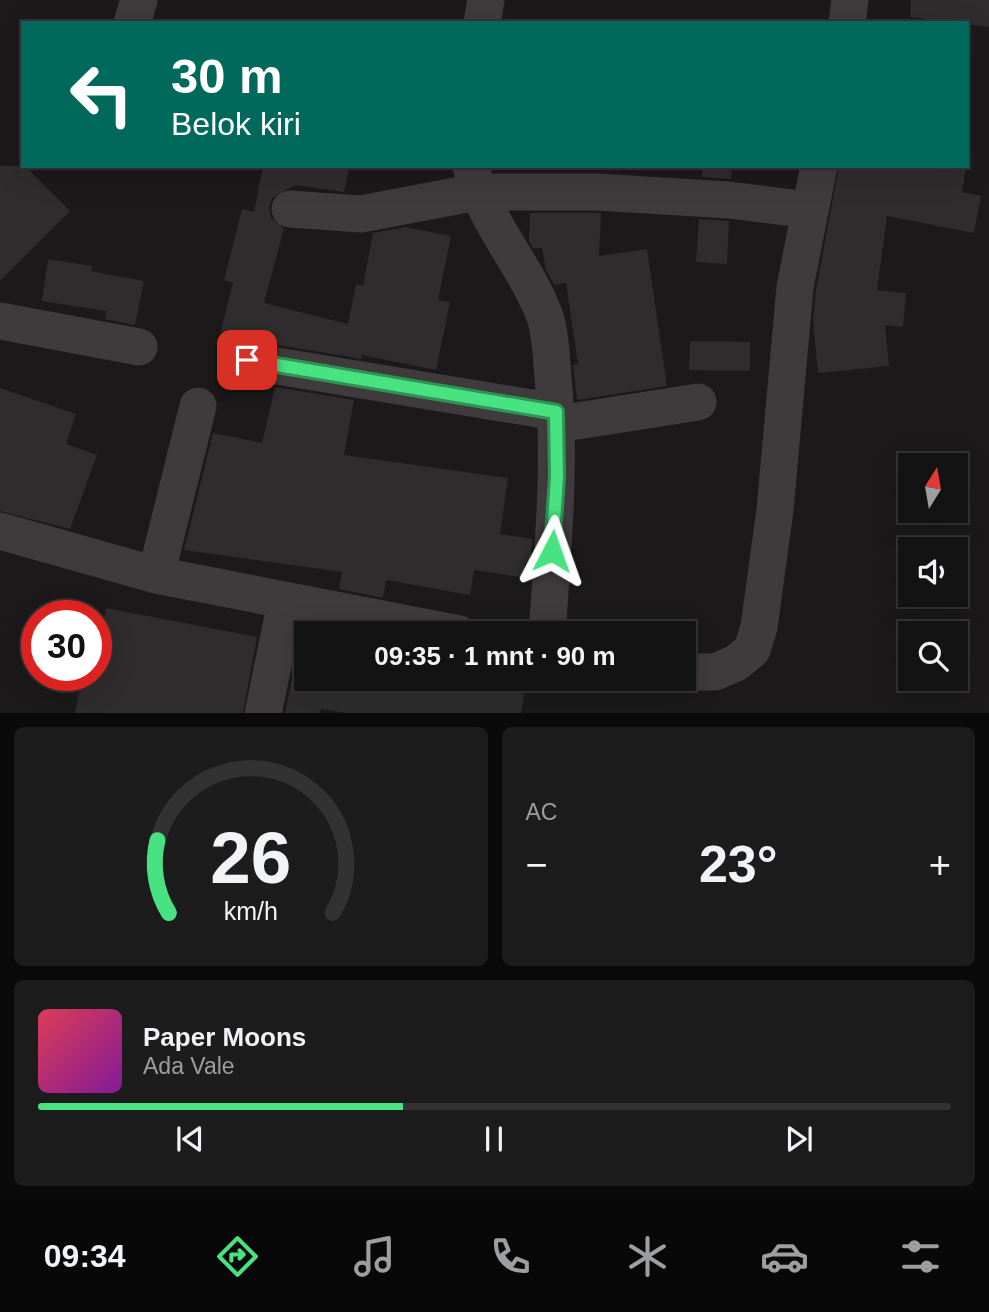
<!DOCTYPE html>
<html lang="id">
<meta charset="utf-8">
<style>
:root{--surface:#141313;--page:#1d1c1c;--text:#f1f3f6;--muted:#9d9ea0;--line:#333233;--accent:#49e282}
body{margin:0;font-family:Helvetica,sans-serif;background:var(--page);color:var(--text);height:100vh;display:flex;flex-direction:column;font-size:26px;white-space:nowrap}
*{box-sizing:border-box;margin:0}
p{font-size:23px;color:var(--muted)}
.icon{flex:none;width:38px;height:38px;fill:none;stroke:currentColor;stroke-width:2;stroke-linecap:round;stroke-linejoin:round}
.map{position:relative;height:713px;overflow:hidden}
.details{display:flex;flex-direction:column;gap:14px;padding:14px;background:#0b0a0a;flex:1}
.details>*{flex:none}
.hud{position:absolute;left:21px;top:21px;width:948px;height:147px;border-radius:0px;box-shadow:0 7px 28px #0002,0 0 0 2px var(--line);background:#00695c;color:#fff;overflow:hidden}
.needle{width:46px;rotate:11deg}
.buttons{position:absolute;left:898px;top:453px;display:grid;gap:14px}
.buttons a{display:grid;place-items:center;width:70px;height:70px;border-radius:0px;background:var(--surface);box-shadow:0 7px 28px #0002,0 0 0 2px var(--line);font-size:35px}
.speed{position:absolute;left:21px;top:600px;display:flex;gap:14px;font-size:35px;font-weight:700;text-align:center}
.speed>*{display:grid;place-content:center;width:91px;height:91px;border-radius:50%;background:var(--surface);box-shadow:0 7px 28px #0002,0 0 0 2px var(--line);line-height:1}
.speed .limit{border:10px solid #d22;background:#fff;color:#111}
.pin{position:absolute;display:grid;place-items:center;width:60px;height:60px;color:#fff;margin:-30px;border-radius:14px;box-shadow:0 4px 10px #0006}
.me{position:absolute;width:77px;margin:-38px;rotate:4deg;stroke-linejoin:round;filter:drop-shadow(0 0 5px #0008)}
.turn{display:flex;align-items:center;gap:24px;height:147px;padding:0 35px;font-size:32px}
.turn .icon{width:91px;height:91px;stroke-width:2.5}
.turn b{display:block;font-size:49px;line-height:60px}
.big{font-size:52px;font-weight:700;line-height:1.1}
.details .card{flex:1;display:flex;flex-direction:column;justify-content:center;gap:10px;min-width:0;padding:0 24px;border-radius:10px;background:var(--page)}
.details .dial{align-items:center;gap:0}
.dial svg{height:182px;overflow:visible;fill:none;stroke:var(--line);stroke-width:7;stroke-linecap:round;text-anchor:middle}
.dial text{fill:var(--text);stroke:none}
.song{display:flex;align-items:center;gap:21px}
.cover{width:84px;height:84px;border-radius:10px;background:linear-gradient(135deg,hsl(350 70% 55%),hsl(290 70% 35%))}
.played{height:7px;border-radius:4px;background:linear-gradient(90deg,var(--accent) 40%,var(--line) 40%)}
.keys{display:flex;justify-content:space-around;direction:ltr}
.heat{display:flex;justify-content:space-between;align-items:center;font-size:38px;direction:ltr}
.details .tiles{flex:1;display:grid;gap:14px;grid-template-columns:1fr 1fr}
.card:last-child{grid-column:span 2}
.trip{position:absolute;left:294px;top:621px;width:402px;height:70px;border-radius:0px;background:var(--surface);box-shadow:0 7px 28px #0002,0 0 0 2px var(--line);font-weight:700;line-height:70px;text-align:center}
.tabs{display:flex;height:112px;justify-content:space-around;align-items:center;background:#080808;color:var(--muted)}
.tabs .icon{width:49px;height:49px}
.tabs .on{color:var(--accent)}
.tabs b{font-size:32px;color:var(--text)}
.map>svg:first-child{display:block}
.building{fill:#2f2c2d}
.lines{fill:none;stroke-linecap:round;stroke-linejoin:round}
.minor{stroke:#3f3a3c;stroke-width:37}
.route-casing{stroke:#2f9354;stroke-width:18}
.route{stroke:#49e282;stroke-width:12}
</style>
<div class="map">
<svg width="989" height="714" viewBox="0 0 989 714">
<rect width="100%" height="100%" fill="#1b1919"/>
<path class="building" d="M 911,0 L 989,0 L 989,27 L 910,17 Z
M 0,166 L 25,166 L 70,211 L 0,281 Z
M 263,166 L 350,166 L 344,192 L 295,185 L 272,198 L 269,207 L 271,218 L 284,228 L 264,303 L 348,324 L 356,284 L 363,286 L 373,233 L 405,227 L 451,236 L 438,300 L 450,302 L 436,370 L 362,355 L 362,359 L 272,344 L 221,331 L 233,283 L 224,280 L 242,209 L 254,212 Z
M 703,166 L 732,166 L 731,179 L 702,177 Z
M 839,166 L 966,166 L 962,192 L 981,196 L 974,233 L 887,216 L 877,290 L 906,293 L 903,327 L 885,325 L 889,366 L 818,373 L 813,321 L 816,290 Z
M 530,213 L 601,213 L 599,256 L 647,249 L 667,386 L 577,400 L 573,365 L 578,364 L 566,283 L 554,285 L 546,269 L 542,248 L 533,248 L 529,241 Z
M 699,219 L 729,221 L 727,264 L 696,262 Z
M 48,259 L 92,266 L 91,271 L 144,281 L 135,325 L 105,319 L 106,311 L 42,301 Z
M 690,341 L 750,342 L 750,371 L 689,370 Z
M 275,387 L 354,400 L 344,455 L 508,478 L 500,534 L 533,539 L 527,578 L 474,570 L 470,595 L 386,580 L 383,598 L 339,589 L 342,572 L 184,550 L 213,433 L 262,443 Z
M 0,388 L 76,414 L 66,444 L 97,455 L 70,529 L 0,511 Z
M 106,608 L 257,637 L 243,713 L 75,713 L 81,682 L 91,684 L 93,676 L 96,676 Z
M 300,640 L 306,641 L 306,679 L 461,679 L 525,691 L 521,713 L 346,713 L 321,709 L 320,713 L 285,713 Z"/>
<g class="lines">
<path class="minor" d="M 132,23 L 139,0
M 482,23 L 486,0
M 847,23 L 850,0
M 471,166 C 483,221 524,262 544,314 C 551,333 551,357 553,377 C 561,463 553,548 547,634
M 290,209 L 361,214 L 477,192 L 597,192 L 729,200 L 810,210
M 0,321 L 139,347
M 247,361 L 556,412
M 558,424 L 698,402
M 0,531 L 156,575 L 459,634
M 156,575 L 198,406
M 684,672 L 715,672 L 736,663 L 752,650 L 759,627 L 775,510 L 795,287 L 819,166
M 263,714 L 286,602"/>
</g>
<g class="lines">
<g class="route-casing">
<path id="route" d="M 247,360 L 556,412 L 557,477 L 552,551"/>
</g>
<use href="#route" class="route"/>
</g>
</svg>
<div class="buttons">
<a><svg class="needle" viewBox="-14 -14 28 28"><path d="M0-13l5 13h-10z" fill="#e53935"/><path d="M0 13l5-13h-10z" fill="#9d9ea0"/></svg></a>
<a><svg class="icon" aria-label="sound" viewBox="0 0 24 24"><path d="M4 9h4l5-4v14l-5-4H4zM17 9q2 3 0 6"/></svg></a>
<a><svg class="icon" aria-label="search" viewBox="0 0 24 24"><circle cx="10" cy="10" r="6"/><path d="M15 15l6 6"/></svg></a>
</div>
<div class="speed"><div class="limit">30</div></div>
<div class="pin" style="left:247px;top:360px;background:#d93025"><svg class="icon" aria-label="arrive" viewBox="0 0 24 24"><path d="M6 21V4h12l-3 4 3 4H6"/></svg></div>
<svg class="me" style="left:552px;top:551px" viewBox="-20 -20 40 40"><path d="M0-17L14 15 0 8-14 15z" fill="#49e282" stroke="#fff" stroke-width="4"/></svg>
<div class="trip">09:35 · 1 mnt · 90 m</div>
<div class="hud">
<div class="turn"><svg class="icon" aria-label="left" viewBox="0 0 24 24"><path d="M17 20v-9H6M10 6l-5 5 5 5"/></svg><div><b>30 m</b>Belok kiri</div></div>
</div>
</div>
<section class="details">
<div class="tiles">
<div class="card dial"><svg viewBox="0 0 100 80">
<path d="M14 69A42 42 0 1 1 86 69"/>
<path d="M14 69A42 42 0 0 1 9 37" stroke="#49e282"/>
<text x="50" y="56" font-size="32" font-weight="700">26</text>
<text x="50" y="72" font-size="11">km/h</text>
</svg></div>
<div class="card"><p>AC</p>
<div class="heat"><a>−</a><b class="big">23°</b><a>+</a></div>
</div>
<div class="card">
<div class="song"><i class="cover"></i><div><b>Paper Moons</b><p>Ada Vale</p></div></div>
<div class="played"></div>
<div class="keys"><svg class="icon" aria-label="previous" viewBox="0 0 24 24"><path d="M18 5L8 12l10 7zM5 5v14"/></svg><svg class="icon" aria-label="pause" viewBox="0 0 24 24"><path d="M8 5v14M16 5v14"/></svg><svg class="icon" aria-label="next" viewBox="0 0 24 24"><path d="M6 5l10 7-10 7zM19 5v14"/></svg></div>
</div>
</div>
</section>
<nav class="tabs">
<b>09:34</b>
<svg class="icon on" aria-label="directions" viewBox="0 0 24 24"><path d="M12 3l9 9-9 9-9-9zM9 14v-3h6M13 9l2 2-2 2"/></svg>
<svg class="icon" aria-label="music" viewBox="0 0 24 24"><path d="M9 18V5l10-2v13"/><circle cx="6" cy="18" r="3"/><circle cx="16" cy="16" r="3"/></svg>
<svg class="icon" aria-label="phone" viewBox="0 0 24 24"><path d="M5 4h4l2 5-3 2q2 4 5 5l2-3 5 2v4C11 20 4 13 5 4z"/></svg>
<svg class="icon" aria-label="climate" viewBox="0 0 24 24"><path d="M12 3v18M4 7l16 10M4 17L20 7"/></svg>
<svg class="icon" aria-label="car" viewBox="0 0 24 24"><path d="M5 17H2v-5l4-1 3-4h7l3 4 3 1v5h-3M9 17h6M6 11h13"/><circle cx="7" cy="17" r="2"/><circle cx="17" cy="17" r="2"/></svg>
<svg class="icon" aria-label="filters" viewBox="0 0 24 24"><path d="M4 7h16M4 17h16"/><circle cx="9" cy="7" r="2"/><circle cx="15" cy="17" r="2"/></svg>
</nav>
